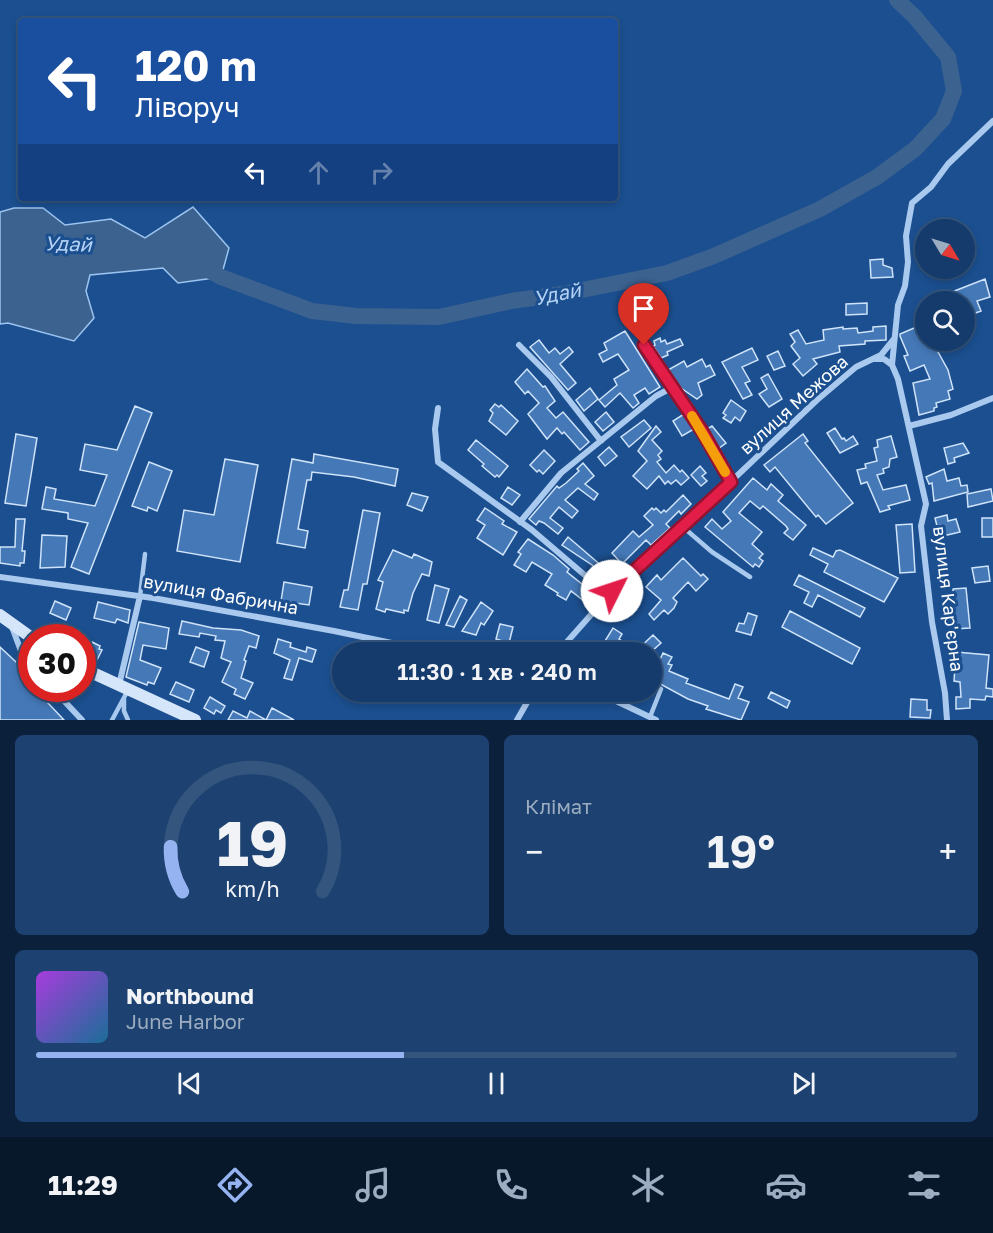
<!DOCTYPE html>
<html lang="uk">
<meta charset="utf-8">
<style>
:root{--surface:#143b6b;--page:#1d4271;--text:#f1f3f6;--muted:#9dadc1;--line:#33557e;--accent:#95b2f1}
body{margin:0;font-family:"Golos Text",sans-serif;background:var(--page);color:var(--text);height:100vh;display:flex;flex-direction:column;font-size:22px;white-space:nowrap}
*{box-sizing:border-box;margin:0}
p{font-size:20px;color:var(--muted)}
.icon{flex:none;width:33px;height:33px;fill:none;stroke:currentColor;stroke-width:2;stroke-linecap:round;stroke-linejoin:round}
.map{position:relative;height:720px;overflow:hidden}
.panel{display:flex;flex-direction:column;gap:15px;padding:15px;background:#0b203b;flex:1}
.panel>*{flex:none}
.banner{position:absolute;left:18px;top:18px;width:600px;height:183px;border-radius:6px;box-shadow:0 3px 9px #0003,0 0 0 2px var(--line);background:#1a4fa0;color:#fff;overflow:hidden}
.needle{width:39px;rotate:128deg}
.controls{position:absolute;left:915px;top:219px;display:grid;gap:12px}
.controls a{display:grid;place-items:center;width:60px;height:60px;border-radius:50%;background:var(--surface);box-shadow:0 3px 9px #0003,0 0 0 2px var(--line);font-size:30px}
.speed{position:absolute;left:18px;top:624px;display:flex;gap:12px;font-size:30px;font-weight:700;text-align:center}
.speed>*{display:grid;place-content:center;width:78px;height:78px;border-radius:50%;background:var(--surface);box-shadow:0 3px 9px #0003,0 0 0 2px var(--line);line-height:1}
.speed .limit{border:9px solid #d22;background:#fff;color:#111}
.pin{position:absolute;display:grid;place-items:center;width:51px;height:51px;color:#fff;margin:-62px -26px;border-radius:50% 50% 50% 0;rotate:-45deg;box-shadow:0 0 6px #0007}
.pin .icon{rotate:45deg}
.me{position:absolute;width:66px;margin:-33px;rotate:49deg;stroke-linejoin:round;filter:drop-shadow(0 0 4px #0008)}
.turn{display:flex;align-items:center;gap:21px;height:126px;padding:0 18px;font-size:27px}
.turn .icon{width:78px;height:78px;stroke-width:2.5}
.turn b{display:block;font-size:42px;line-height:51px}
.lanes{display:flex;align-items:center;height:57px;padding:0 18px;background:#0003;justify-content:center;gap:30px;direction:ltr}
.lanes .off{opacity:.35}
.big{font-size:45px;font-weight:600;line-height:1.1}
.panel .widget{flex:1;display:flex;flex-direction:column;justify-content:center;gap:9px;min-width:0;padding:0 21px;border-radius:9px;background:var(--page)}
.panel .dial{align-items:center;gap:0}
.dial svg{height:156px;overflow:visible;fill:none;stroke:var(--line);stroke-width:7;stroke-linecap:round;text-anchor:middle}
.dial text{fill:var(--text);stroke:none}
.song{display:flex;align-items:center;gap:18px}
.cover{width:72px;height:72px;border-radius:9px;background:linear-gradient(135deg,hsl(280 70% 55%),hsl(200 70% 35%))}
.played{height:6px;border-radius:3px;background:linear-gradient(90deg,var(--accent) 40%,var(--line) 40%)}
.keys{display:flex;justify-content:space-around;direction:ltr}
.heat{display:flex;justify-content:space-between;align-items:center;font-size:33px;direction:ltr}
.panel .tiles{flex:1;display:grid;gap:15px;grid-template-columns:1fr 1fr}
.widget:last-child{grid-column:span 2}
.trip{position:absolute;left:332px;top:642px;width:330px;height:60px;border-radius:30px;background:var(--surface);box-shadow:0 3px 9px #0003,0 0 0 2px var(--line);font-weight:600;line-height:60px;text-align:center}
.tabs{display:flex;height:96px;justify-content:space-around;align-items:center;background:#08182b;color:var(--muted)}
.tabs .icon{width:42px;height:42px}
.tabs .on{color:var(--accent)}
.tabs b{font-size:27px;color:var(--text)}
.map>svg:first-child{display:block}
.water{fill:#3c6290;stroke:#9cc4f0;stroke-width:1.5}
.lines{fill:none;stroke-linecap:round;stroke-linejoin:round}
.river{stroke:#3c6290;stroke-width:16}
.building{fill:#4478b7;stroke:#cfe3fa;stroke-width:1.5}
.lane{stroke:#a9c9ee;stroke-width:4.5}
.street{stroke:#a9c9ee;stroke-width:6}
.secondary{stroke:#d6e6fa;stroke-width:12}
.route-casing{stroke:#92132f;stroke-width:15}
.route{stroke:#e11d48;stroke-width:10}
.slow{stroke:#f59e0b;stroke-width:10}
.labels{text-anchor:middle;stroke-width:6;stroke-linejoin:round;paint-order:stroke}
.street-label{font-size:18px;fill:#fff;stroke:#1b4f8f}
.water-label{font-size:20px;font-style:italic;fill:#b5d3f5;stroke:#1b4f8f}
</style>
<div class="map">
<svg width="993" height="720" viewBox="0 0 993 720">
<rect width="100%" height="100%" fill="#1b4f8f"/>
<path class="water" d="M 193,207 L 229,248 L 221,277 L 178,283 L 163,268 L 90,275 L 86,291 L 94,318 L 74,341 L 8,323 L 0,324 L 0,212 L 14,208 L 43,208 L 65,225 L 111,219 L 145,238 Z"/>
<g class="lines">
<path class="river" d="M 203,267 L 221,277 L 312,311 L 356,316 L 439,317 L 511,301 L 562,294 L 667,273 L 714,256 L 820,209 L 877,177 L 915,149 L 943,119 L 954,91 L 948,57 L 915,17 L 897,0"/>
</g>
<path class="building" d="M 883,259 L 883,265 L 892,268 L 893,277 L 871,278 L 870,260 Z
M 985,279 L 990,297 L 977,301 L 981,311 L 970,315 L 969,311 L 964,313 L 964,302 L 940,302 L 954,296 L 952,292 Z
M 867,303 L 867,314 L 846,315 L 846,304 Z
M 926,323 L 926,340 L 938,340 L 941,348 L 937,350 L 948,370 L 953,389 L 948,391 L 950,399 L 936,403 L 937,407 L 934,408 L 934,411 L 919,415 L 913,383 L 930,379 L 924,365 L 910,371 L 904,356 L 908,355 L 900,336 L 900,334 Z
M 886,326 L 886,340 L 865,341 L 865,344 L 839,346 L 840,352 L 813,359 L 817,364 L 803,376 L 793,364 L 800,358 L 791,346 L 795,342 L 790,334 L 798,330 L 806,344 L 824,340 L 823,330 L 843,327 L 843,329 L 857,328 L 858,333 L 873,331 L 873,327 Z
M 625,331 L 660,387 L 649,394 L 645,388 L 634,395 L 639,403 L 633,408 L 620,393 L 605,407 L 599,400 L 617,385 L 614,379 L 629,370 L 618,354 L 603,362 L 599,354 L 607,350 L 604,343 Z
M 660,338 L 661,342 L 665,340 L 667,344 L 680,339 L 683,345 L 667,352 L 668,355 L 661,358 L 653,346 L 655,345 L 654,341 Z
M 539,340 L 549,353 L 555,348 L 560,354 L 569,347 L 573,352 L 560,364 L 576,383 L 568,390 L 530,347 Z
M 752,348 L 758,360 L 742,367 L 750,381 L 745,383 L 752,395 L 743,399 L 722,362 Z
M 778,351 L 785,366 L 774,370 L 767,356 Z
M 702,359 L 706,367 L 710,365 L 715,375 L 698,383 L 702,395 L 697,399 L 678,386 L 668,370 L 684,361 L 687,367 Z
M 527,369 L 543,387 L 545,386 L 555,401 L 547,408 L 556,418 L 563,412 L 589,442 L 580,450 L 564,432 L 562,434 L 557,428 L 547,439 L 528,414 L 539,403 L 528,391 L 525,394 L 515,382 Z
M 768,374 L 782,399 L 769,407 L 759,394 L 767,389 L 761,378 Z
M 590,388 L 598,399 L 584,411 L 576,400 Z
M 731,400 L 746,411 L 740,421 L 735,417 L 731,423 L 723,418 L 726,415 L 723,413 Z
M 495,404 L 499,407 L 501,405 L 518,421 L 506,435 L 489,421 L 493,413 L 490,410 Z
M 135,406 L 152,413 L 89,574 L 71,567 L 88,523 L 68,519 L 68,513 L 42,509 L 46,487 L 56,489 L 54,499 L 95,506 L 107,475 L 80,470 L 85,444 L 117,450 Z
M 606,412 L 614,422 L 603,431 L 595,422 Z
M 684,414 L 694,429 L 682,436 L 673,421 Z
M 644,420 L 651,428 L 629,447 L 621,437 Z
M 656,426 L 661,432 L 652,440 L 662,451 L 658,455 L 661,459 L 657,462 L 666,473 L 674,465 L 680,472 L 682,470 L 689,478 L 681,485 L 676,480 L 671,484 L 668,481 L 665,484 L 659,476 L 647,489 L 633,476 L 647,461 L 638,451 Z
M 712,426 L 726,443 L 718,449 L 707,429 Z
M 835,428 L 842,439 L 844,438 L 846,441 L 853,436 L 858,444 L 840,453 L 827,433 Z
M 16,434 L 37,438 L 26,506 L 5,503 Z
M 803,434 L 808,441 L 805,443 L 853,503 L 826,524 L 818,515 L 816,517 L 775,467 L 770,472 L 764,465 Z
M 891,436 L 897,457 L 890,459 L 889,467 L 883,469 L 884,473 L 877,475 L 883,490 L 906,485 L 910,500 L 888,506 L 890,509 L 880,512 L 867,482 L 861,484 L 857,470 L 866,468 L 865,464 L 877,461 L 874,448 L 878,447 L 877,440 Z
M 476,440 L 508,466 L 499,477 L 497,475 L 495,477 L 482,466 L 484,464 L 468,450 Z
M 963,443 L 969,453 L 954,458 L 955,462 L 948,464 L 944,448 Z
M 609,447 L 617,456 L 605,466 L 598,457 Z
M 544,450 L 555,461 L 543,474 L 539,470 L 537,472 L 530,465 Z
M 314,454 L 398,469 L 395,486 L 354,477 L 312,472 L 311,480 L 307,480 L 298,529 L 308,531 L 305,548 L 277,543 L 292,459 L 313,463 Z
M 225,459 L 258,465 L 240,562 L 177,551 L 184,510 L 214,515 Z
M 149,462 L 172,471 L 157,511 L 148,507 L 147,511 L 132,506 Z
M 583,463 L 594,476 L 585,484 L 598,494 L 594,500 L 578,488 L 565,500 L 578,511 L 572,518 L 559,507 L 550,518 L 563,528 L 558,534 L 544,523 L 539,521 L 536,525 L 529,519 L 557,486 L 559,488 L 566,483 L 579,471 L 577,469 Z
M 700,466 L 706,473 L 702,476 L 707,481 L 701,486 L 691,475 Z
M 944,469 L 947,481 L 959,478 L 961,486 L 967,485 L 968,492 L 934,501 L 932,483 L 929,484 L 926,477 Z
M 753,478 L 767,490 L 771,484 L 783,495 L 778,501 L 806,525 L 793,540 L 784,533 L 788,529 L 786,526 L 763,506 L 760,509 L 750,501 L 739,513 L 762,532 L 752,544 L 763,554 L 759,558 L 763,561 L 759,567 L 755,564 L 753,567 L 705,527 L 712,519 L 722,529 L 731,521 L 723,512 Z
M 508,487 L 520,495 L 512,505 L 501,498 Z
M 991,489 L 993,501 L 968,507 L 967,494 Z
M 412,493 L 428,497 L 422,511 L 407,505 Z
M 683,495 L 691,504 L 681,514 L 679,511 L 666,524 L 670,528 L 651,545 L 646,540 L 622,564 L 612,553 L 633,531 L 639,537 L 653,525 L 644,516 L 652,508 L 654,510 L 656,508 L 661,513 L 664,510 L 666,512 Z
M 485,508 L 504,521 L 502,524 L 517,532 L 503,555 L 477,538 L 485,525 L 477,520 Z
M 363,510 L 380,513 L 367,584 L 363,584 L 358,610 L 340,607 L 344,590 L 348,590 Z
M 947,515 L 948,521 L 956,519 L 960,532 L 943,536 L 941,525 L 937,526 L 935,518 Z
M 982,518 L 993,518 L 993,537 L 982,537 Z
M 16,519 L 25,519 L 22,551 L 25,551 L 24,563 L 20,563 L 20,566 L 0,563 L 0,547 L 15,547 Z
M 912,524 L 915,572 L 900,573 L 896,525 Z
M 42,535 L 67,536 L 65,567 L 40,568 Z
M 568,537 L 610,573 L 605,578 L 592,565 L 562,545 Z
M 528,539 L 553,555 L 569,569 L 567,572 L 592,592 L 584,601 L 571,591 L 566,600 L 557,595 L 558,593 L 545,585 L 552,574 L 532,562 L 526,572 L 514,565 L 521,554 L 518,552 Z
M 813,548 L 833,557 L 836,551 L 840,550 L 898,578 L 884,602 L 824,572 L 828,564 L 810,555 Z
M 393,550 L 412,558 L 414,554 L 432,562 L 429,576 L 422,574 L 413,593 L 408,611 L 404,610 L 404,613 L 386,609 L 385,612 L 376,609 L 383,582 L 378,580 Z
M 683,558 L 701,576 L 703,574 L 708,579 L 696,591 L 688,582 L 673,598 L 677,602 L 674,608 L 668,614 L 664,610 L 654,620 L 649,614 L 661,600 L 646,587 L 657,575 L 661,580 Z
M 988,566 L 990,581 L 975,583 L 972,568 Z
M 799,575 L 865,608 L 860,617 L 818,595 L 812,607 L 804,603 L 809,592 L 794,585 Z
M 284,582 L 312,587 L 309,605 L 281,601 Z
M 435,585 L 449,589 L 439,623 L 427,620 Z
M 966,588 L 970,628 L 954,629 L 953,589 Z
M 460,596 L 467,600 L 454,627 L 446,625 Z
M 55,601 L 71,608 L 66,620 L 50,613 Z
M 98,602 L 130,610 L 128,623 L 117,619 L 115,623 L 94,618 Z
M 481,602 L 493,611 L 484,625 L 481,623 L 476,635 L 462,631 Z
M 790,611 L 860,648 L 852,664 L 782,627 Z
M 748,613 L 757,616 L 751,635 L 736,631 L 739,623 L 744,624 Z
M 182,621 L 213,628 L 241,630 L 259,636 L 256,648 L 249,646 L 244,660 L 246,661 L 241,678 L 253,683 L 245,699 L 234,694 L 236,689 L 222,682 L 231,662 L 221,658 L 225,641 L 215,640 L 216,636 L 200,633 L 199,637 L 179,634 Z
M 139,622 L 169,628 L 166,649 L 143,645 L 140,660 L 161,668 L 154,684 L 148,682 L 147,685 L 126,677 Z
M 500,624 L 513,627 L 509,643 L 496,639 Z
M 613,628 L 622,634 L 619,639 L 622,641 L 618,648 L 612,644 L 608,650 L 614,652 L 592,652 L 597,643 L 602,646 Z
M 653,635 L 661,643 L 651,652 L 635,652 Z
M 278,639 L 291,643 L 290,647 L 306,652 L 307,647 L 316,650 L 312,662 L 299,658 L 292,680 L 284,678 L 290,660 L 274,653 Z
M 92,642 L 100,646 L 99,649 L 102,650 L 97,660 L 85,657 Z
M 0,647 L 30,675 L 28,678 L 32,681 L 32,688 L 38,688 L 50,702 L 48,703 L 64,720 L 0,720 Z
M 196,647 L 209,652 L 204,667 L 190,662 Z
M 956,652 L 989,655 L 986,688 L 993,689 L 993,697 L 986,696 L 985,700 L 970,699 L 970,708 L 956,709 L 956,697 L 961,697 L 960,682 L 954,681 Z
M 663,653 L 672,657 L 668,664 L 672,665 L 669,671 L 688,679 L 686,683 L 729,699 L 735,684 L 743,687 L 738,698 L 749,702 L 741,720 L 706,709 L 708,706 L 688,699 L 651,679 Z
M 176,682 L 194,690 L 189,702 L 170,694 Z
M 771,692 L 790,701 L 787,708 L 768,698 Z
M 210,697 L 225,706 L 221,713 L 216,710 L 214,714 L 204,708 Z
M 911,699 L 927,700 L 927,710 L 931,710 L 930,718 L 910,717 Z
M 272,708 L 294,720 L 228,720 L 233,711 L 247,718 L 250,711 L 266,720 Z"/>
<g class="lines">
<path class="lane" d="M 683,527 L 712,552 L 750,577
M 140,596 L 145,554
M 124,699 L 124,711 L 128,720
M 650,717 L 661,689 L 651,686
M 112,720 L 127,692"/>
<path class="street" d="M 519,345 L 551,377 L 601,441
M 644,345 L 702,431 L 731,482
M 875,359 L 884,359 L 892,365 L 898,379 L 926,504 L 921,526 L 932,622 L 945,693 L 947,720
M 892,365 L 898,305 L 905,286 L 908,262 L 906,236 L 912,203 L 931,187 L 948,164 L 993,121
M 438,408 L 435,429 L 438,462 L 532,530 L 608,595
M 909,426 L 951,415 L 993,398
M 520,522 L 561,473 L 656,396 L 673,387
M 0,577 L 153,598 L 334,631 L 435,652
M 12,627 L 24,659 L 32,667
M 558,652 L 612,591 L 683,527 L 817,400 L 856,367 L 881,355 L 894,339
M 119,685 L 140,596
M 52,688 L 82,720
M 597,692 L 656,720
M 517,720 L 533,692"/>
<path class="secondary" d="M 0,615 L 32,638
M 82,668 L 195,720"/>
</g>
<g class="lines">
<g class="route-casing">
<path id="route" d="M 612,591 L 731,482 L 702,431 L 644,345"/>
</g>
<use href="#route" class="route"/>
<path class="slow" d="M 692,416 L 725,472"/>
</g>
<g class="labels">
<g class="street-label">
<text transform="translate(794 405) rotate(-42)" y="6">вулиця Межова</text>
<text transform="translate(221 595) rotate(10)" y="6">вулиця Фабрична</text>
<text transform="translate(948 599) rotate(83)" y="6">вулиця Кар'єрна</text>
</g>
<g class="water-label">
<text transform="translate(68 244) rotate(2)" y="7">Удай</text>
<text transform="translate(557 294) rotate(-11)" y="7">Удай</text>
</g>
</g>
</svg>
<div class="controls">
<a><svg class="needle" viewBox="-14 -14 28 28"><path d="M0-13l5 13h-10z" fill="#e53935"/><path d="M0 13l5-13h-10z" fill="#9dadc1"/></svg></a>
<a><svg class="icon" aria-label="search" viewBox="0 0 24 24"><circle cx="10" cy="10" r="6"/><path d="M15 15l6 6"/></svg></a>
</div>
<div class="speed"><div class="limit">30</div></div>
<div class="pin" style="left:644px;top:345px;background:#d93025"><svg class="icon" aria-label="arrive" viewBox="0 0 24 24"><path d="M6 21V4h12l-3 4 3 4H6"/></svg></div>
<svg class="me" style="left:612px;top:591px" viewBox="-20 -20 40 40"><circle r="19" fill="#fff"/><path d="M0-13L10 11 0 6-10 11z" fill="#e11d48"/></svg>
<div class="trip">11:30 · 1 хв · 240 m</div>
<div class="banner">
<div class="turn"><svg class="icon" aria-label="left" viewBox="0 0 24 24"><path d="M17 20v-9H6M10 6l-5 5 5 5"/></svg><div><b>120 m</b>Ліворуч</div></div>
<div class="lanes"><svg class="icon" aria-label="left" viewBox="0 0 24 24"><path d="M17 20v-9H6M10 6l-5 5 5 5"/></svg><svg class="icon off" aria-label="ahead" viewBox="0 0 24 24"><path d="M12 20V5M6 11l6-6 6 6"/></svg><svg class="icon off" aria-label="right" viewBox="0 0 24 24"><path d="M7 20v-9h11M14 6l5 5-5 5"/></svg></div>
</div>
</div>
<section class="panel">
<div class="tiles">
<div class="widget dial"><svg viewBox="0 0 100 80">
<path d="M14 69A42 42 0 1 1 86 69"/>
<path d="M14 69A42 42 0 0 1 8 46" stroke="#95b2f1"/>
<text x="50" y="56" font-size="32" font-weight="700">19</text>
<text x="50" y="72" font-size="11">km/h</text>
</svg></div>
<div class="widget"><p>Клімат</p>
<div class="heat"><a>−</a><b class="big">19°</b><a>+</a></div>
</div>
<div class="widget">
<div class="song"><i class="cover"></i><div><b>Northbound</b><p>June Harbor</p></div></div>
<div class="played"></div>
<div class="keys"><svg class="icon" aria-label="previous" viewBox="0 0 24 24"><path d="M18 5L8 12l10 7zM5 5v14"/></svg><svg class="icon" aria-label="pause" viewBox="0 0 24 24"><path d="M8 5v14M16 5v14"/></svg><svg class="icon" aria-label="next" viewBox="0 0 24 24"><path d="M6 5l10 7-10 7zM19 5v14"/></svg></div>
</div>
</div>
</section>
<nav class="tabs">
<b>11:29</b>
<svg class="icon on" aria-label="directions" viewBox="0 0 24 24"><path d="M12 3l9 9-9 9-9-9zM9 14v-3h6M13 9l2 2-2 2"/></svg>
<svg class="icon" aria-label="music" viewBox="0 0 24 24"><path d="M9 18V5l10-2v13"/><circle cx="6" cy="18" r="3"/><circle cx="16" cy="16" r="3"/></svg>
<svg class="icon" aria-label="phone" viewBox="0 0 24 24"><path d="M5 4h4l2 5-3 2q2 4 5 5l2-3 5 2v4C11 20 4 13 5 4z"/></svg>
<svg class="icon" aria-label="climate" viewBox="0 0 24 24"><path d="M12 3v18M4 7l16 10M4 17L20 7"/></svg>
<svg class="icon" aria-label="car" viewBox="0 0 24 24"><path d="M5 17H2v-5l4-1 3-4h7l3 4 3 1v5h-3M9 17h6M6 11h13"/><circle cx="7" cy="17" r="2"/><circle cx="17" cy="17" r="2"/></svg>
<svg class="icon" aria-label="filters" viewBox="0 0 24 24"><path d="M4 7h16M4 17h16"/><circle cx="9" cy="7" r="2"/><circle cx="15" cy="17" r="2"/></svg>
</nav>
